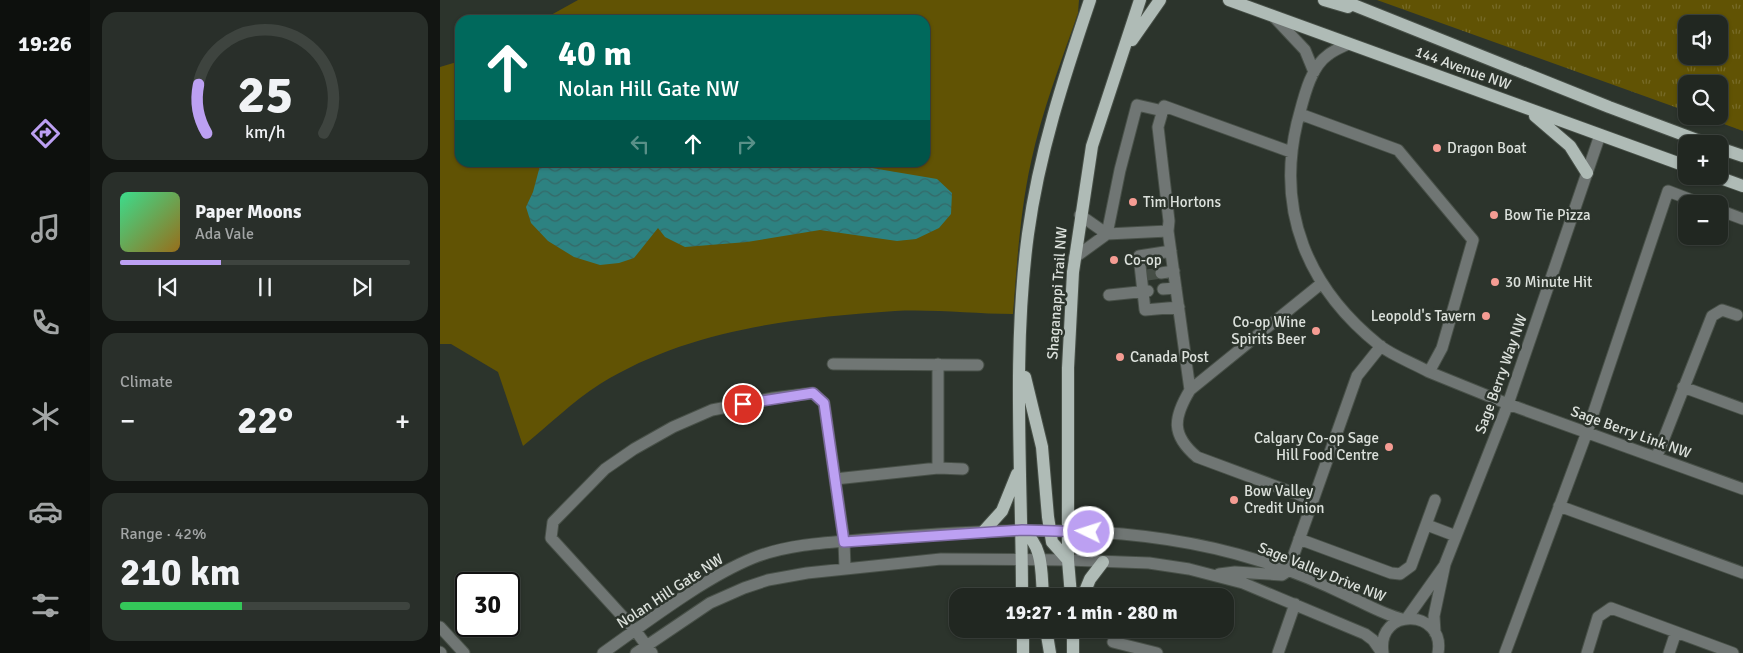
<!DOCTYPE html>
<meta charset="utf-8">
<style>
:root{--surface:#212721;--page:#292f2a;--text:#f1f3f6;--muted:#a2a5a5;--line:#3e443f;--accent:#bca0f2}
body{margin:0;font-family:Signika,sans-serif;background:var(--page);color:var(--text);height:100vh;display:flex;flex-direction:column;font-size:19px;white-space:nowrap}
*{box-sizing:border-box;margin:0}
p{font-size:16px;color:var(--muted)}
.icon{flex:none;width:28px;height:28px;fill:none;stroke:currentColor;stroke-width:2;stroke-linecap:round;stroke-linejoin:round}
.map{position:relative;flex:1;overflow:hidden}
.side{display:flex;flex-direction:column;gap:12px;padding:12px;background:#121512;width:350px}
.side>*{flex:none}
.banner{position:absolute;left:15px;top:15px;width:475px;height:152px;border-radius:15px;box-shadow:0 1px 4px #0004,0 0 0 1px var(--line);background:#00695c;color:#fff;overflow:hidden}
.fabs{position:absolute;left:1238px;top:15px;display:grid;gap:10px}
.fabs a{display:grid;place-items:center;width:50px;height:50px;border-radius:10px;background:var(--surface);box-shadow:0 1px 4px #0004,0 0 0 1px var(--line);font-size:25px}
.speed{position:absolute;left:15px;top:572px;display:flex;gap:10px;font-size:25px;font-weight:700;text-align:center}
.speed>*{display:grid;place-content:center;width:65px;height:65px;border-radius:50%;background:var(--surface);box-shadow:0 1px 4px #0004,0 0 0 1px var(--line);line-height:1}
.speed .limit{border:2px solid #111;border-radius:8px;background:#fff;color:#111}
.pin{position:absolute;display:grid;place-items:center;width:42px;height:42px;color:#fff;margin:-21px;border:2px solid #fff;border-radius:50%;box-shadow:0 1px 5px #0007}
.me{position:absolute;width:55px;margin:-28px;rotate:274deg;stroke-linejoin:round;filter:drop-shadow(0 0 4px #0008)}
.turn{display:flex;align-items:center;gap:18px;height:105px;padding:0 20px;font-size:22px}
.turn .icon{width:65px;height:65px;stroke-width:2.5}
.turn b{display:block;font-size:35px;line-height:42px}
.lanes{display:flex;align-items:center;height:48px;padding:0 20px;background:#0003;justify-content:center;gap:25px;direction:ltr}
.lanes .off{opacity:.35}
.big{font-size:38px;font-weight:700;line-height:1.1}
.side .widget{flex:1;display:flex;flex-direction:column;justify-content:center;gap:8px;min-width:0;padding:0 18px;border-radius:15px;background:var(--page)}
.side .dial{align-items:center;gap:0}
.dial svg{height:130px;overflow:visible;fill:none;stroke:var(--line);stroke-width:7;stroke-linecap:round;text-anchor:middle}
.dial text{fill:var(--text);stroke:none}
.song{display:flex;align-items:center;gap:15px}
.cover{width:60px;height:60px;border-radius:8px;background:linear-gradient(135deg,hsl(150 70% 55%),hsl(40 70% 35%))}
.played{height:5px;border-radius:2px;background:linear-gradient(90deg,var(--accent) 35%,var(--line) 35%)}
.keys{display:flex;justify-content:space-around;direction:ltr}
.heat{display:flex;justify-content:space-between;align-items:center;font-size:28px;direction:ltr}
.charge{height:8px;border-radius:4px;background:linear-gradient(90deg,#34c759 42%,var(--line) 0)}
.trip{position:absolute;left:509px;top:588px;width:285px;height:50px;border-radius:15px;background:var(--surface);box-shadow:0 1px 4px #0004,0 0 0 1px var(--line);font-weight:700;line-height:50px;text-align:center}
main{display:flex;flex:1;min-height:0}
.menu{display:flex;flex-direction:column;width:90px;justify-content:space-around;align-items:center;background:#0d100d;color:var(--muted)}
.menu .icon{width:35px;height:35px}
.menu .selected{color:var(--accent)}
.menu b{font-size:22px;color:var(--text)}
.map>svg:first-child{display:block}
.grass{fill:url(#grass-tufts);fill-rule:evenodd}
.green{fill:#615304}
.water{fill:url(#water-waves)}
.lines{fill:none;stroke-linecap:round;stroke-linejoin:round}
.minor-tunnel{stroke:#464e46;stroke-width:11;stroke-dasharray:11 5.5;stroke-linecap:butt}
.minor-casing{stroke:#485048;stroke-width:13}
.major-casing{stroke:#485048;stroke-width:14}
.minor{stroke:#707674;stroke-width:11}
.major{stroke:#afbbb6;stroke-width:12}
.route-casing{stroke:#7a689d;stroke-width:12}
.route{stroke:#bca0f2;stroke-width:9}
.poi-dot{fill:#f59c93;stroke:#2c342c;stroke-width:2}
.labels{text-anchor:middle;stroke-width:5;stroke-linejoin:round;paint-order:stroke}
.street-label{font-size:15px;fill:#dce1dc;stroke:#2c342c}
.poi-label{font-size:15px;fill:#dce1dc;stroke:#2c342c;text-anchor:start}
</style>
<main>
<nav class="menu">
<b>19:26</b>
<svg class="icon selected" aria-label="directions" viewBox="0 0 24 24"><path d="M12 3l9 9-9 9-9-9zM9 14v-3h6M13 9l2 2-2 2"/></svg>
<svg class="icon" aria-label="music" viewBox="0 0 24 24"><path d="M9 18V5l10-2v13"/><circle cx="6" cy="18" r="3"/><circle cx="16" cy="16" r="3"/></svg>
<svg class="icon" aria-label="phone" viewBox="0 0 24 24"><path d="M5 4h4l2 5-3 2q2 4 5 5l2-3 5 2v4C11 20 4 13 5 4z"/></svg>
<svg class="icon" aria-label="climate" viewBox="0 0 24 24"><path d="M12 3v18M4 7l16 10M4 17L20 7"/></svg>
<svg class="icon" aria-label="car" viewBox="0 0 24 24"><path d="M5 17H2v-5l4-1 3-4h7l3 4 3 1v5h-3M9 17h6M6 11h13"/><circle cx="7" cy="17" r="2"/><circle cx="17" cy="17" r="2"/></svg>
<svg class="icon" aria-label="filters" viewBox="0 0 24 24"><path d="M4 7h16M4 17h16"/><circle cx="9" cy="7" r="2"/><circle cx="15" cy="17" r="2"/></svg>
</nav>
<section class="side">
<div class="widget dial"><svg viewBox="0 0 100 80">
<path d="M14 69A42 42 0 1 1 86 69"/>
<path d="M14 69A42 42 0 0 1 9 39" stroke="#bca0f2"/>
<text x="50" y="56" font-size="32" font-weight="700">25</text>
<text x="50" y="72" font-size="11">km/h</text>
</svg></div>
<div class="widget">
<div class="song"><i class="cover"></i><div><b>Paper Moons</b><p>Ada Vale</p></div></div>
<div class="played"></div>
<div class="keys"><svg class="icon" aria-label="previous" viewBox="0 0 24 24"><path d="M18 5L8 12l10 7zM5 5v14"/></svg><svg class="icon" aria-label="pause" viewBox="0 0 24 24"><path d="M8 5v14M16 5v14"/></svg><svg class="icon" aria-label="next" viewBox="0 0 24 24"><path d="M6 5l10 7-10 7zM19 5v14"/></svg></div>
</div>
<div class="widget"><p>Climate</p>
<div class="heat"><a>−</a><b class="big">22°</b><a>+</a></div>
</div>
<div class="widget"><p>Range · 42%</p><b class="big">210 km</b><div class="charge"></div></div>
</section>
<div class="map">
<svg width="1303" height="653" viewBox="0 0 1303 653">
<defs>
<pattern id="grass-tufts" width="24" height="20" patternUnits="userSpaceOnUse" patternTransform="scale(1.25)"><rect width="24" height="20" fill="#615304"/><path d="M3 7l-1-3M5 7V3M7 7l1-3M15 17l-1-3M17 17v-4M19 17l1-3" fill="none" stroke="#776b28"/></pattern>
<pattern id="water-waves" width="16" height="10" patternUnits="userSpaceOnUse" patternTransform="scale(1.25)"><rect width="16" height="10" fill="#2d8281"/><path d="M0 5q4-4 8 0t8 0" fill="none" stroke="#356968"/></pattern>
</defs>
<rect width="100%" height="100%" fill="#2c342c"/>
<path class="grass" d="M 937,0 L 1303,0 L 1303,131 L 1262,116 L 1279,116 L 1279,84 L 1246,84 L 1246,111 ZM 1246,24 L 1279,24 L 1279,56 L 1246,56 Z"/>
<path class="green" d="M 138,0 L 639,0 L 638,13 C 621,62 602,111 591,162 C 580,212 577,264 573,314 C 534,314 494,309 455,311 C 354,318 249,329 160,384 C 133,401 108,426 83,446 L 58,372 L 11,344 L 0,344 L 0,67 L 20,61 L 20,162 L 485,162 L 485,20 L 102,20 Z"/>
<path class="water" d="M 101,162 L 424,163 L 432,168 L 497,179 L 512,193 L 511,214 L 499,228 L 476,239 L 457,241 L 380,230 L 307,242 L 245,247 L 225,237 L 218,228 L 194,258 L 179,263 L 160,265 L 134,257 L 108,241 L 91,223 L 86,207 L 93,192 Z"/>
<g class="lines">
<path class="minor-tunnel" d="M 707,275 L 721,273"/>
<g class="minor-casing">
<path id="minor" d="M 833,16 L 865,50 L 874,72
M 860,114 L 958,150 L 1033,240 L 1002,348 L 989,372 C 973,363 953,356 939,345 C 868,288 836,212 857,123 C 863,102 869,68 888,55 C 894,50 902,47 908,44
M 1279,210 L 1303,219
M 640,215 L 667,234
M 667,234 L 680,170 L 697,105 L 723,111
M 731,251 L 699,256 L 705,310 L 739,307
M 634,258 L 667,234 L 728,231
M 721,273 L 734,271
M 723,289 L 736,288
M 669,295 L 708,291
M 393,364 L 538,365
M 989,372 L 1068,404 L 1303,489
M 1243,387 L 1303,409
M 750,390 L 728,231 L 729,221 L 718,127 L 724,106 L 851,152
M 1217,456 L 1272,316 L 1282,310 L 1297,315
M 498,468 L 498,364
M 395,479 L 498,468 L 523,469
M 873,500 L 757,457 C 731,435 733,418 750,390 L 882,283
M 1119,506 L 1303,573
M 987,525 L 1016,536
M 859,539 L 951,573 L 960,574 L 971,566 L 995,500
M 848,571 L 917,376 L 941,346
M 779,574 L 795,572 L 842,575 L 848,571
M 967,618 L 1004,566
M 0,627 L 24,653
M 995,633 L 994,616 L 1005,564 L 1068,404 L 1160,135
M 673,642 L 717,653
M 0,652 L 1,653
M 163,653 C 207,622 264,578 313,558 C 353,542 401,542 443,538 C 568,528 697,522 817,560 C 847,569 877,581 904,594 C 924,603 942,614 962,619
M 196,653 L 270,603 L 304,588 L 328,580 L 367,573 L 501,559 L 628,560 L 709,563 L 749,569 L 803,583 L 925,634 L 933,640 L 942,653
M 212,653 L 195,630 L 111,538 L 113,522 L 165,469 L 194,449 L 233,427 L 272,410 L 333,398 L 373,393 L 384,403 L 404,541 L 405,568
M 838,653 L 855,604
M 943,653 C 936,606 1006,609 998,653
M 1065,653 L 1147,432 L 1228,191 L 1262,204
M 1147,653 L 1158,617 L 1171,608 L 1293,653
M 1229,653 L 1236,632"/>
</g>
<g class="major-casing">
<path id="major" d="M 789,0 L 1246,166
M 884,0 L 908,7
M 901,0 L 1169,107 L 1268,144
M 692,40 L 720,0
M 1095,116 L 1130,146 L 1147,173
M 1279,148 L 1303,156
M 1275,176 L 1303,186
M 585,377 L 602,447 L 608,517 L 612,542 L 628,560
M 582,530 C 604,546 601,572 603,596
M 543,532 L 562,511 L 577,474
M 582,596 C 582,477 572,352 588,234 C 599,153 624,77 650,0
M 631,596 L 628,560 L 628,368 L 633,272 L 652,146 L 700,0
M 643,596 L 650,579 L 663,562
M 583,629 L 583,653
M 606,629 L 610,653
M 633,653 L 633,629"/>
</g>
<use href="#minor" class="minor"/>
<use href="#major" class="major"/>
</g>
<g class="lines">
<g class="route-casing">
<path id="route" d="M 303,404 L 373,393 L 384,403 L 404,542 L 582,530 L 649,532"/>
</g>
<use href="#route" class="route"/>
</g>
<g class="poi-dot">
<circle cx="997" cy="148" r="5"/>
<circle cx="693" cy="202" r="5"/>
<circle cx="1054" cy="215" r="5"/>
<circle cx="674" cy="260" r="5"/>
<circle cx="1055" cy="282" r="5"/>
<circle cx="1046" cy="316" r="5"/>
<circle cx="876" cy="331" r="5"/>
<circle cx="680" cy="357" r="5"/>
<circle cx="949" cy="447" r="5"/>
<circle cx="794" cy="500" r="5"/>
</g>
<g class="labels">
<g class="street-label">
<text transform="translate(1023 68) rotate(20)" y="5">144 Avenue NW</text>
<text transform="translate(617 293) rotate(-86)" y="5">Shaganappi Trail NW</text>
<text transform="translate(1061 374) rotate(-70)" y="5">Sage Berry Way NW</text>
<text transform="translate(1191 432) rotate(20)" y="5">Sage Berry Link NW</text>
<text transform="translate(882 572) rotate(22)" y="5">Sage Valley Drive NW</text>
<text transform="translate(230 591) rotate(-33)" y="5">Nolan Hill Gate NW</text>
</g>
<g class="poi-label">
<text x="1007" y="153">Dragon Boat</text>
<text x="703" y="207">Tim Hortons</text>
<text x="1064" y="220">Bow Tie Pizza</text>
<text x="684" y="265">Co-op</text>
<text x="1065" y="287">30 Minute Hit</text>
<text x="1036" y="321" text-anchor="end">Leopold's Tavern</text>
<text x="866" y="327" text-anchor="end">Co-op Wine<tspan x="866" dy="17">Spirits Beer</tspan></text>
<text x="690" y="362">Canada Post</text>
<text x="939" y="443" text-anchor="end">Calgary Co-op Sage<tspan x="939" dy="17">Hill Food Centre</tspan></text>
<text x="804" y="496">Bow Valley<tspan x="804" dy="17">Credit Union</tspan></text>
</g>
</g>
</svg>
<div class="fabs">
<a><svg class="icon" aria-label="sound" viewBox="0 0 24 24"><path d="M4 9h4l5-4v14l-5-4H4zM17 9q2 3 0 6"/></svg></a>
<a><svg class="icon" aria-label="search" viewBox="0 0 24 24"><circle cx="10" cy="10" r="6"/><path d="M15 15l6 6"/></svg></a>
<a>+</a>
<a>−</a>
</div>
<div class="speed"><div class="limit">30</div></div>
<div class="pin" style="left:303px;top:404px;background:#d93025"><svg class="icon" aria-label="arrive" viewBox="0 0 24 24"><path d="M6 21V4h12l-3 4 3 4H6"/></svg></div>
<svg class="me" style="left:649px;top:532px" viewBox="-20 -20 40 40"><circle r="17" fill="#bca0f2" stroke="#fff" stroke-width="3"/><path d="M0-11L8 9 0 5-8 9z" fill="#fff"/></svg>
<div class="trip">19:27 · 1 min · 280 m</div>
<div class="banner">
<div class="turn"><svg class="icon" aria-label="ahead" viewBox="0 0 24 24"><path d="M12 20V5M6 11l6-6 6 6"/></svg><div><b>40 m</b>Nolan Hill Gate NW</div></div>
<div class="lanes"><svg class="icon off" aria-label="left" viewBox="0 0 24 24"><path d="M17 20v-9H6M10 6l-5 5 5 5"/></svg><svg class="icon" aria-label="ahead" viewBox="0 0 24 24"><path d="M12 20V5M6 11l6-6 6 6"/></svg><svg class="icon off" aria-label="right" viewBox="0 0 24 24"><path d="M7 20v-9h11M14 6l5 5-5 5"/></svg></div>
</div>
</div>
</main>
